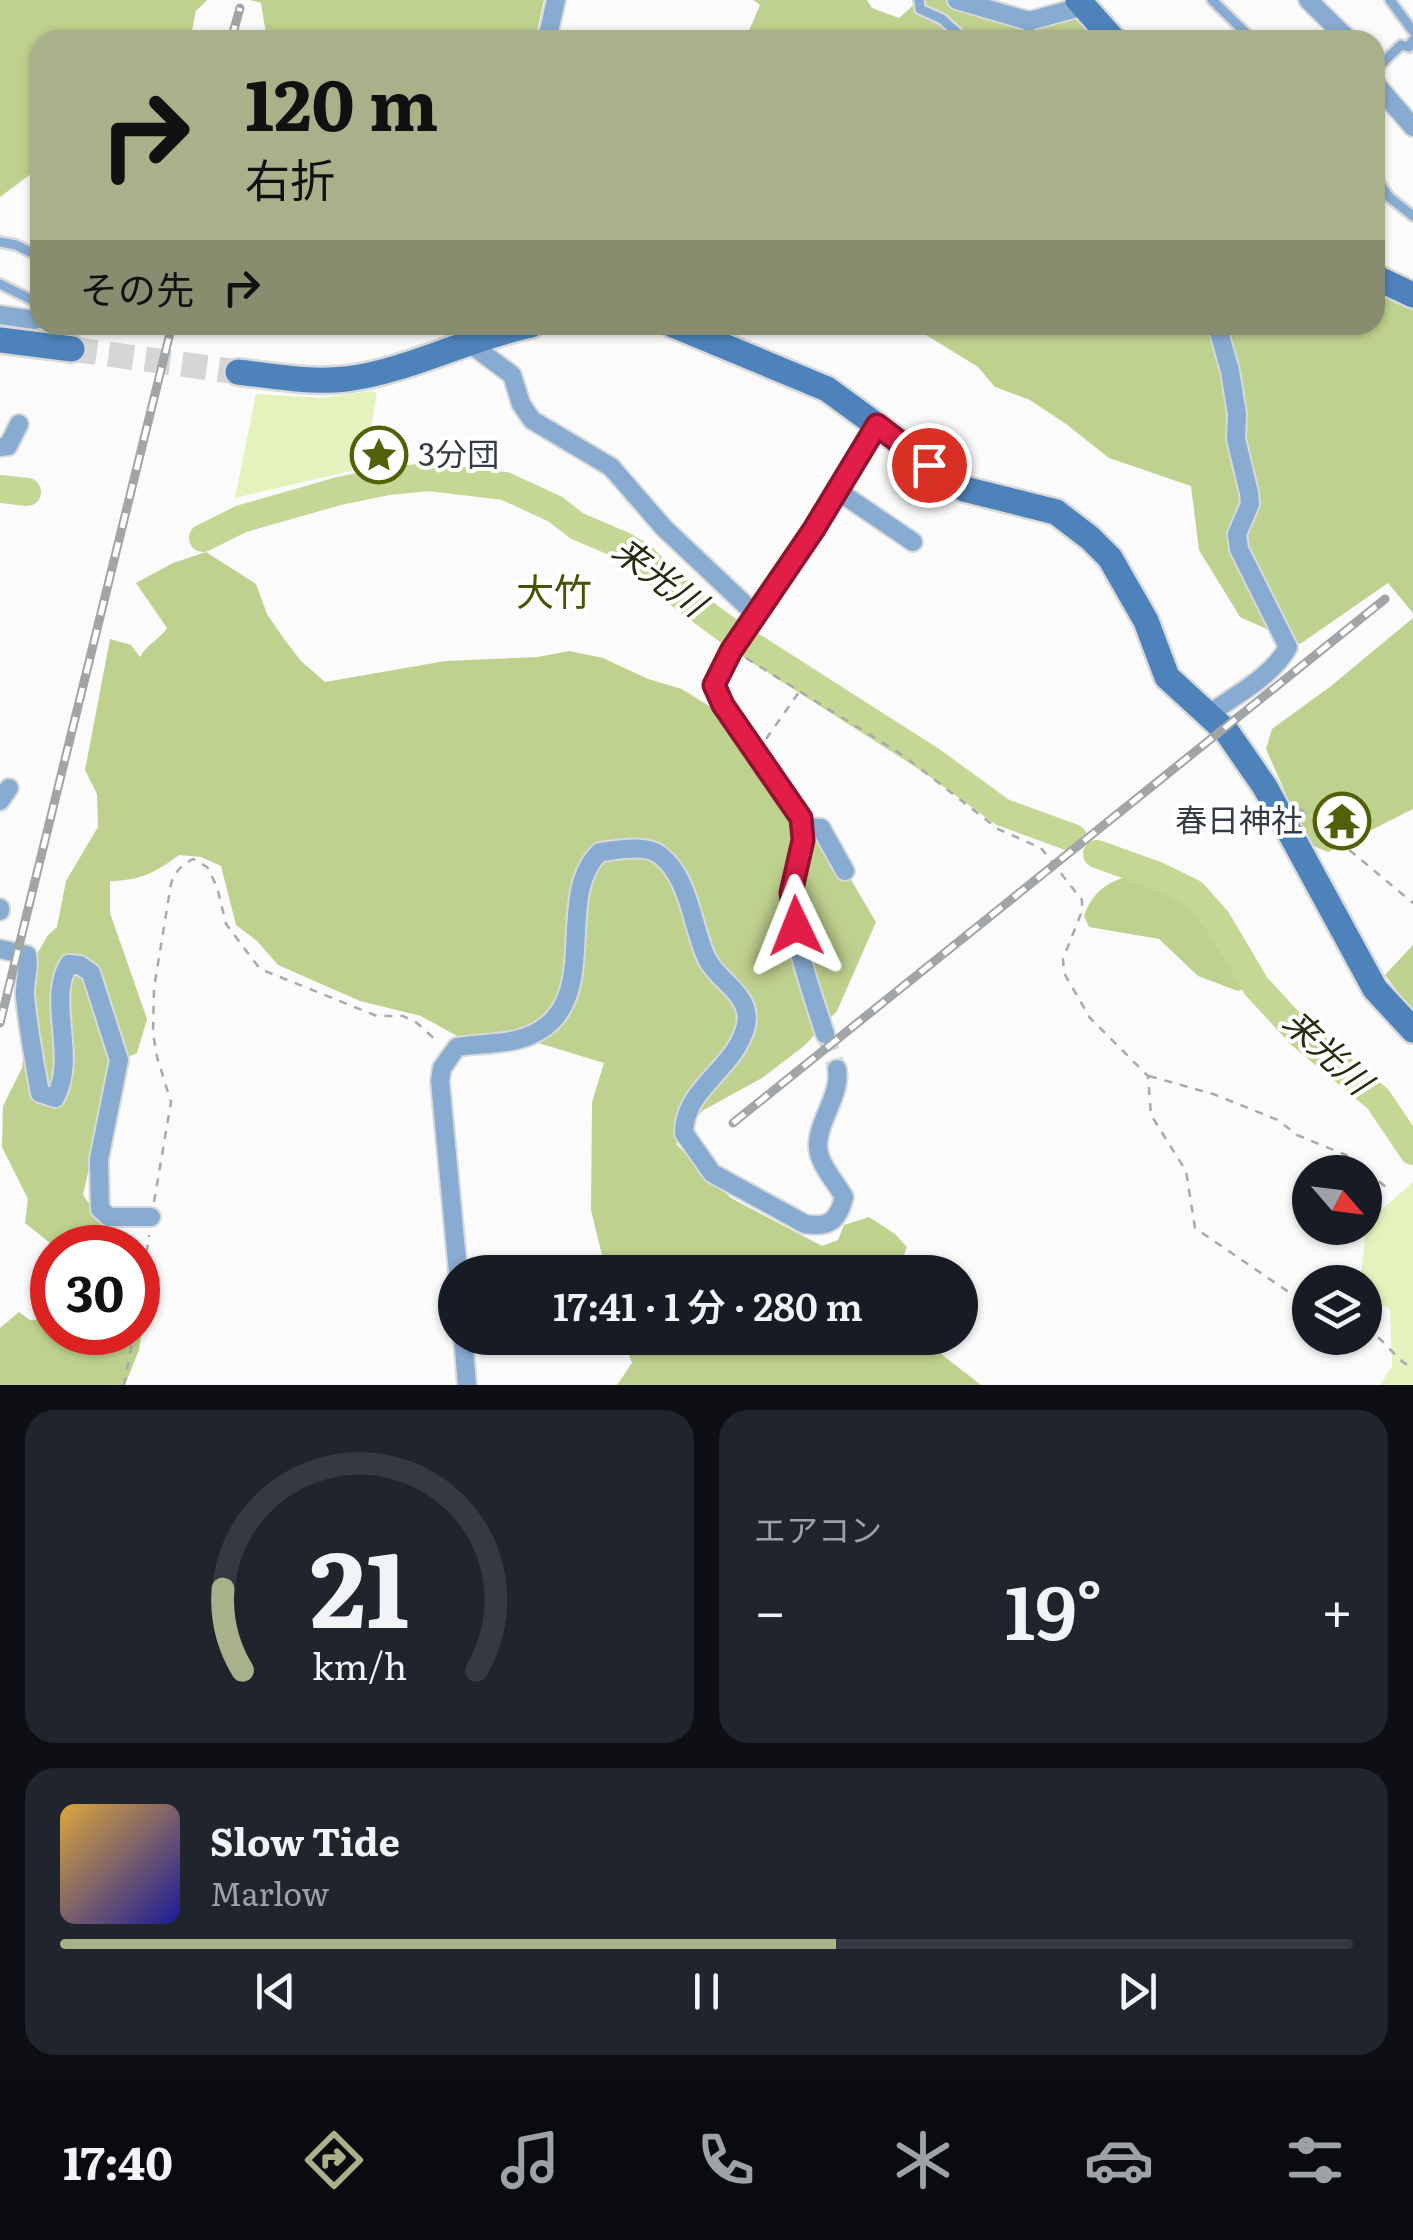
<!DOCTYPE html>
<html lang="ja">
<meta charset="utf-8">
<style>
:root{--surface:#171b24;--page:#20242c;--text:#f1f3f6;--muted:#9ea1a6;--line:#363941;--accent:#a9b18a}
body{margin:0;font-family:Literata,"Noto Sans JP",serif;background:var(--page);color:var(--text);height:100vh;display:flex;flex-direction:column;font-size:38px;white-space:nowrap}
*{box-sizing:border-box;margin:0}
p{font-size:32px;color:var(--muted)}
.icon{flex:none;width:55px;height:55px;fill:none;stroke:currentColor;stroke-width:2;stroke-linecap:round;stroke-linejoin:round}
.map{position:relative;height:1385px;overflow:hidden}
.drawer{display:flex;flex-direction:column;gap:25px;padding:25px;background:#0d0f14;flex:1}
.drawer>*{flex:none}
.banner{position:absolute;left:30px;top:30px;width:1355px;height:305px;border-radius:30px;box-shadow:0 2px 8px #0004;background:#a9b18a;color:#111;overflow:hidden}
.needle{width:65px;rotate:118deg}
.controls{position:absolute;left:1292px;top:1155px;display:grid;gap:20px}
.controls a{display:grid;place-items:center;width:90px;height:90px;border-radius:50%;background:var(--surface);box-shadow:0 2px 8px #0004;font-size:50px}
.speed{position:absolute;left:30px;top:1225px;display:flex;gap:20px;font-size:50px;font-weight:700;text-align:center}
.speed>*{display:grid;place-content:center;width:130px;height:130px;border-radius:50%;background:var(--surface);box-shadow:0 2px 8px #0004;line-height:1}
.speed .limit{border:15px solid #d22;background:#fff;color:#111}
.pin{position:absolute;display:grid;place-items:center;width:85px;height:85px;color:#fff;margin:-42px;border:5px solid #fff;border-radius:50%;box-shadow:0 2px 10px #0007}
.me{position:absolute;width:110px;margin:-55px;rotate:358deg;stroke-linejoin:round;filter:drop-shadow(0 0 8px #0008)}
.turn{display:flex;align-items:center;gap:35px;height:210px;padding:0 50px;font-size:45px}
.turn .icon{width:130px;height:130px;stroke-width:2.5}
.turn b{display:block;font-size:70px;line-height:85px}
.then{display:flex;align-items:center;height:95px;padding:0 50px;background:#0003;gap:20px;font-size:38px}
.big{font-size:75px;font-weight:600;line-height:1.1}
.drawer .tile{flex:1;display:flex;flex-direction:column;justify-content:center;gap:15px;min-width:0;padding:0 35px;border-radius:30px;background:var(--page)}
.drawer .dial{align-items:center;gap:0}
.dial svg{height:260px;overflow:visible;fill:none;stroke:var(--line);stroke-width:7;stroke-linecap:round;text-anchor:middle}
.dial text{fill:var(--text);stroke:none}
.song{display:flex;align-items:center;gap:30px}
.cover{width:120px;height:120px;border-radius:15px;background:linear-gradient(135deg,hsl(40 70% 55%),hsl(240 70% 35%))}
.played{height:10px;border-radius:5px;background:linear-gradient(90deg,var(--accent) 60%,var(--line) 60%)}
.keys{display:flex;justify-content:space-around;direction:ltr}
.heat{display:flex;justify-content:space-between;align-items:center;font-size:55px;direction:ltr}
.drawer .tiles{flex:1;display:grid;gap:25px;grid-template-columns:1fr 1fr}
.tile:last-child{grid-column:span 2}
.trip{position:absolute;left:438px;top:1255px;width:540px;height:100px;border-radius:50px;background:var(--surface);box-shadow:0 2px 8px #0004;font-weight:600;line-height:100px;text-align:center}
.menu{display:flex;height:160px;justify-content:space-around;align-items:center;background:#090b0e;color:var(--muted)}
.menu .icon{width:70px;height:70px}
.menu .selected{color:var(--accent)}
.menu b{font-size:45px;color:var(--text)}
.map>svg:first-child{display:block}
.green{fill:#e4f3bd}
.forest{fill:#bfd18f}
.lines{fill:none;stroke-linecap:round;stroke-linejoin:round}
.river{stroke:#c4d794;stroke-width:28}
.street-tunnel{stroke:#d3d5d6;stroke-width:18;stroke-dasharray:18 9;stroke-linecap:butt}
.secondary-tunnel{stroke:#d3d5d6;stroke-width:25;stroke-dasharray:25 12;stroke-linecap:butt}
.lane-casing{stroke:#d7d9da;stroke-width:14}
.street-casing{stroke:#d7d9da;stroke-width:22}
.secondary-casing{stroke:#d7d9da;stroke-width:30}
.path{stroke:#a7aaad;stroke-width:2.5;stroke-dasharray:8 8;stroke-linecap:butt}
.lane{stroke:#88abd1;stroke-width:9}
.street{stroke:#88abd1;stroke-width:18}
.secondary{stroke:#4d83ba;stroke-width:25}
.rail-casing{stroke:#a2a5a8;stroke-width:9}
.rail{stroke:#fff;stroke-width:5;stroke-dasharray:15;stroke-linecap:butt}
.route-casing{stroke:#92132f;stroke-width:25}
.route{stroke:#e11d48;stroke-width:18}
.labels{text-anchor:middle;stroke-width:8;stroke-linejoin:round;paint-order:stroke}
.poi-label{font-size:32px;fill:#353c44;stroke:#fff;text-anchor:start}
.water-label{font-size:35px;font-style:italic;fill:#262d10;stroke:#fff}
.quarter-label{font-size:38px;fill:#455401;stroke:#fff}
</style>
<div class="map">
<svg width="1413" height="1385" viewBox="0 0 1413 1385">
<rect width="100%" height="100%" fill="#fbfbfb"/>
<path class="green" d="M 372,391 L 377,393 L 364,468 L 235,498 L 256,394 L 323,398 Z
M 1413,1182 L 1413,1385 L 1380,1385 L 1392,1366 L 1390,1309 L 1374,1301 L 1361,1274 L 1365,1237 L 1359,1230 Z"/>
<path class="forest" d="M 0,0 L 207,0 L 196,11 L 190,40 L 40,40 L 40,171 L 35,171 L 0,197 Z
M 250,0 L 544,0 L 535,40 L 267,40 L 261,3 Z
M 753,0 L 867,0 L 872,8 L 899,18 L 919,0 L 962,0 L 1017,23 L 1080,11 L 1107,40 L 745,40 L 760,5 Z
M 1375,286 L 1413,307 L 1413,613 L 1388,583 L 1300,644 L 1240,617 L 1199,550 L 1191,486 L 1109,458 L 1066,424 L 1030,400 L 995,387 L 978,367 L 910,325 L 1375,325 Z
M 206,552 L 256,584 L 267,614 L 284,639 L 301,661 L 325,682 L 445,661 L 538,657 L 569,651 L 603,658 L 648,679 L 682,689 L 712,708 L 780,786 L 838,858 L 876,922 L 837,1011 L 804,1046 L 762,1078 L 702,1111 L 676,1144 L 731,1198 L 822,1246 L 838,1240 L 844,1225 L 869,1217 L 895,1234 L 907,1247 L 898,1272 L 606,1272 L 591,1210 L 592,1102 L 604,1063 L 512,1035 L 457,1036 L 421,1016 L 360,1001 L 278,965 L 257,941 L 236,925 L 221,866 L 201,857 L 179,855 C 157,872 138,881 110,881 L 110,913 L 147,1019 L 137,1053 L 123,1059 L 96,1136 L 83,1195 L 107,1228 L 138,1240 L 150,1279 L 139,1350 L 125,1385 L 0,1385 L 0,1328 L 19,1312 L 30,1320 L 43,1319 L 52,1300 L 52,1332 L 138,1332 L 138,1248 L 55,1247 L 25,1223 L 28,1199 L 2,1147 L 3,1106 L 22,1068 L 33,961 L 48,935 L 57,927 L 66,881 L 98,827 L 97,794 L 85,770 L 110,639 L 131,645 L 140,657 C 147,644 159,640 167,628 L 136,583 L 173,563 Z
M 1413,618 L 1413,809 L 1328,852 L 1308,844 L 1266,749 L 1272,729 L 1331,686 Z
M 1136,874 C 1152,883 1170,888 1185,899 C 1206,914 1239,964 1246,988 L 1238,991 L 1198,976 L 1159,939 L 1089,927 L 1084,916 C 1093,890 1110,880 1136,874 Z
M 1413,945 L 1413,1012 L 1385,975 Z
M 623,1338 L 929,1338 L 941,1354 L 981,1385 L 617,1385 L 632,1363 Z"/>
<g class="lines">
<path class="river" d="M 0,489 L 27,492
M 203,538 L 241,519 L 339,491 L 388,481 L 429,477 L 505,486 L 555,509 L 577,526 L 624,546 L 642,557 L 684,598 L 730,632 L 932,761 L 1002,812 L 1073,838
M 1097,854 L 1158,876 L 1193,893 L 1217,920 L 1256,986 L 1301,1035 L 1378,1099 L 1413,1151"/>
<path class="street-tunnel" d="M 825,1034 L 837,1069"/>
<path class="secondary-tunnel" d="M 72,349 L 238,372"/>
<g class="lane-casing">
<path id="lane" d="M 919,0 L 920,9 L 942,19 L 965,40
M 1212,0 L 1253,40
M 1390,0 L 1413,31
M 1028,40 L 1029,21
M 1375,70 L 1401,45 L 1409,47 L 1413,40
M 1375,177 L 1389,197 L 1413,216
M 0,242 L 16,245 L 40,257
M 0,284 L 40,304"/>
</g>
<g class="street-casing">
<path id="street" d="M 957,0 L 1029,21 L 1084,6
M 1308,0 L 1349,40
M 547,40 L 556,0
M 1375,83 L 1413,127
M 0,315 L 35,320 L 40,318
M 468,325 L 477,349 L 512,375 L 521,404 L 532,420 L 611,467 L 664,528 L 754,613
M 0,447 L 8,446 L 19,424
M 838,491 L 913,542
M 1209,714 C 1234,696 1273,676 1288,647 L 1239,549 L 1237,534 L 1250,504 L 1249,493 L 1236,439 L 1237,414 L 1230,371 L 1217,325
M 0,801 L 9,788
M 802,827 L 821,828 L 845,871
M 0,908 L 0,911
M 0,949 L 27,955 C 30,969 24,982 25,996 C 28,1028 34,1061 40,1093 L 55,1098 C 78,1057 46,1000 69,964 L 80,965 L 91,973 L 119,1060 L 99,1159 L 100,1209 L 109,1217 L 151,1217
M 825,1034 C 811,990 793,943 792,896 C 791,868 804,849 801,818 L 723,705 L 714,685 L 754,613 L 814,529 L 877,425
M 458,1272 L 440,1081 L 442,1068 L 457,1047 C 479,1043 505,1045 526,1037 C 607,1008 551,897 600,852 C 619,850 645,844 660,855 C 690,878 692,928 707,959 C 720,984 755,996 745,1029 C 733,1070 684,1089 684,1133 L 712,1173 L 805,1224 C 829,1228 838,1221 844,1197 C 836,1182 819,1165 818,1147 C 817,1121 842,1094 837,1069
M 463,1338 L 467,1385"/>
</g>
<g class="secondary-casing">
<path id="secondary" d="M 1078,0 L 1114,40
M 1375,277 L 1413,295
M 673,325 L 827,389 L 964,489 L 1056,512 L 1090,538 L 1110,558 L 1146,621 L 1167,677 L 1227,732 L 1265,787 L 1375,989 L 1413,1030
M 0,340 L 72,349
M 238,372 C 273,376 310,383 346,379 C 409,371 468,338 531,325"/>
</g>
<path class="path" d="M 746,658 L 904,756 L 998,829 L 1041,848 L 1082,900 L 1082,911 L 1063,959 L 1064,973 L 1090,1018 L 1148,1076 L 1151,1115 L 1186,1171 L 1195,1228 L 1293,1295 L 1310,1301
M 766,739 L 799,692
M 1300,809 L 1413,903
M 1149,1076 L 1213,1094 L 1278,1120 L 1297,1135 L 1346,1155 L 1387,1188
M 154,1202 L 171,1102 L 157,1057 L 153,1033 L 154,988 L 171,884 C 175,871 181,866 193,859 L 207,867 L 217,887 L 226,924 L 260,969 L 377,1016 L 403,1016 L 417,1023 L 438,1042
M 138,1316 L 149,1235
M 1365,1328 C 1386,1340 1393,1357 1409,1366
M 124,1385 L 134,1332"/>
<use href="#lane" class="lane"/>
<use href="#street" class="street"/>
<use href="#secondary" class="secondary"/>
<g class="rail-casing">
<path id="rail" d="M 231,40 L 240,8
M 0,1023 L 172,325
M 733,1123 L 1385,599"/>
</g>
<use href="#rail" class="rail"/>
</g>
<g class="lines">
<g class="route-casing">
<path id="route" d="M 796,926 L 791,893 L 803,840 L 801,818 L 723,705 L 714,685 L 731,651 L 814,529 L 877,425 L 929,465"/>
</g>
<use href="#route" class="route"/>
</g>
<defs>
<g id="sight-ring" transform="scale(2.875)"><circle r="9.5" fill="#fff" stroke="#506107" stroke-width="1.5"/><path d="M0-6L1.8-2.2L6-1.7L2.9 1.2L3.7 5.4L0 3.3L-3.7 5.4L-2.9 1.2L-6-1.7L-1.8-2.2Z" fill="#506107"/></g>
<g id="temple-ring" transform="scale(2.875)"><circle r="9.5" fill="#fff" stroke="#506107" stroke-width="1.5"/><path d="M0-6L5-2H3V0L6.5 2.5H4V6H1.5V3h-3V6H-4V2.5H-6.5L-3 0V-2H-5Z" fill="#506107"/></g>
</defs>
<g fill-rule="evenodd">
<use href="#sight-ring" x="379" y="455"/>
<use href="#temple-ring" x="1342" y="821"/>
</g>
<g class="labels">
<g class="poi-label">
<text x="418" y="466">3分団</text>
<text x="1303" y="832" text-anchor="end">春日神社</text>
</g>
<g class="water-label">
<text transform="translate(659 577) rotate(37)" y="12">来光川</text>
<text transform="translate(1327 1052) rotate(43)" y="12">来光川</text>
</g>
<g class="quarter-label">
<text x="554" y="606">大竹</text>
</g>
</g>
</svg>
<div class="controls">
<a><svg class="needle" viewBox="-14 -14 28 28"><path d="M0-13l5 13h-10z" fill="#e53935"/><path d="M0 13l5-13h-10z" fill="#9ea1a6"/></svg></a>
<a><svg class="icon" aria-label="layers" viewBox="0 0 24 24"><path d="M12 4l9 5-9 5-9-5zM3 14l9 5 9-5"/></svg></a>
</div>
<div class="speed"><div class="limit">30</div></div>
<div class="pin" style="left:929px;top:465px;background:#d93025"><svg class="icon" aria-label="arrive" viewBox="0 0 24 24"><path d="M6 21V4h12l-3 4 3 4H6"/></svg></div>
<svg class="me" style="left:796px;top:926px" viewBox="-20 -20 40 40"><path d="M0-17L14 15 0 8-14 15z" fill="#e11d48" stroke="#fff" stroke-width="4"/></svg>
<div class="trip">17:41 · 1 分 · 280 m</div>
<div class="banner">
<div class="turn"><svg class="icon" aria-label="right" viewBox="0 0 24 24"><path d="M7 20v-9h11M14 6l5 5-5 5"/></svg><div><b>120 m</b>右折</div></div>
<div class="then">その先<svg class="icon" aria-label="right" viewBox="0 0 24 24"><path d="M7 20v-9h11M14 6l5 5-5 5"/></svg></div>
</div>
</div>
<section class="drawer">
<div class="tiles">
<div class="tile dial"><svg viewBox="0 0 100 80">
<path d="M14 69A42 42 0 1 1 86 69"/>
<path d="M14 69A42 42 0 0 1 8 44" stroke="#a9b18a"/>
<text x="50" y="56" font-size="32" font-weight="700">21</text>
<text x="50" y="72" font-size="11">km/h</text>
</svg></div>
<div class="tile"><p>エアコン</p>
<div class="heat"><a>−</a><b class="big">19°</b><a>+</a></div>
</div>
<div class="tile">
<div class="song"><i class="cover"></i><div><b>Slow Tide</b><p>Marlow</p></div></div>
<div class="played"></div>
<div class="keys"><svg class="icon" aria-label="previous" viewBox="0 0 24 24"><path d="M18 5L8 12l10 7zM5 5v14"/></svg><svg class="icon" aria-label="pause" viewBox="0 0 24 24"><path d="M8 5v14M16 5v14"/></svg><svg class="icon" aria-label="next" viewBox="0 0 24 24"><path d="M6 5l10 7-10 7zM19 5v14"/></svg></div>
</div>
</div>
</section>
<nav class="menu">
<b>17:40</b>
<svg class="icon selected" aria-label="directions" viewBox="0 0 24 24"><path d="M12 3l9 9-9 9-9-9zM9 14v-3h6M13 9l2 2-2 2"/></svg>
<svg class="icon" aria-label="music" viewBox="0 0 24 24"><path d="M9 18V5l10-2v13"/><circle cx="6" cy="18" r="3"/><circle cx="16" cy="16" r="3"/></svg>
<svg class="icon" aria-label="phone" viewBox="0 0 24 24"><path d="M5 4h4l2 5-3 2q2 4 5 5l2-3 5 2v4C11 20 4 13 5 4z"/></svg>
<svg class="icon" aria-label="climate" viewBox="0 0 24 24"><path d="M12 3v18M4 7l16 10M4 17L20 7"/></svg>
<svg class="icon" aria-label="car" viewBox="0 0 24 24"><path d="M5 17H2v-5l4-1 3-4h7l3 4 3 1v5h-3M9 17h6M6 11h13"/><circle cx="7" cy="17" r="2"/><circle cx="17" cy="17" r="2"/></svg>
<svg class="icon" aria-label="filters" viewBox="0 0 24 24"><path d="M4 7h16M4 17h16"/><circle cx="9" cy="7" r="2"/><circle cx="15" cy="17" r="2"/></svg>
</nav>
